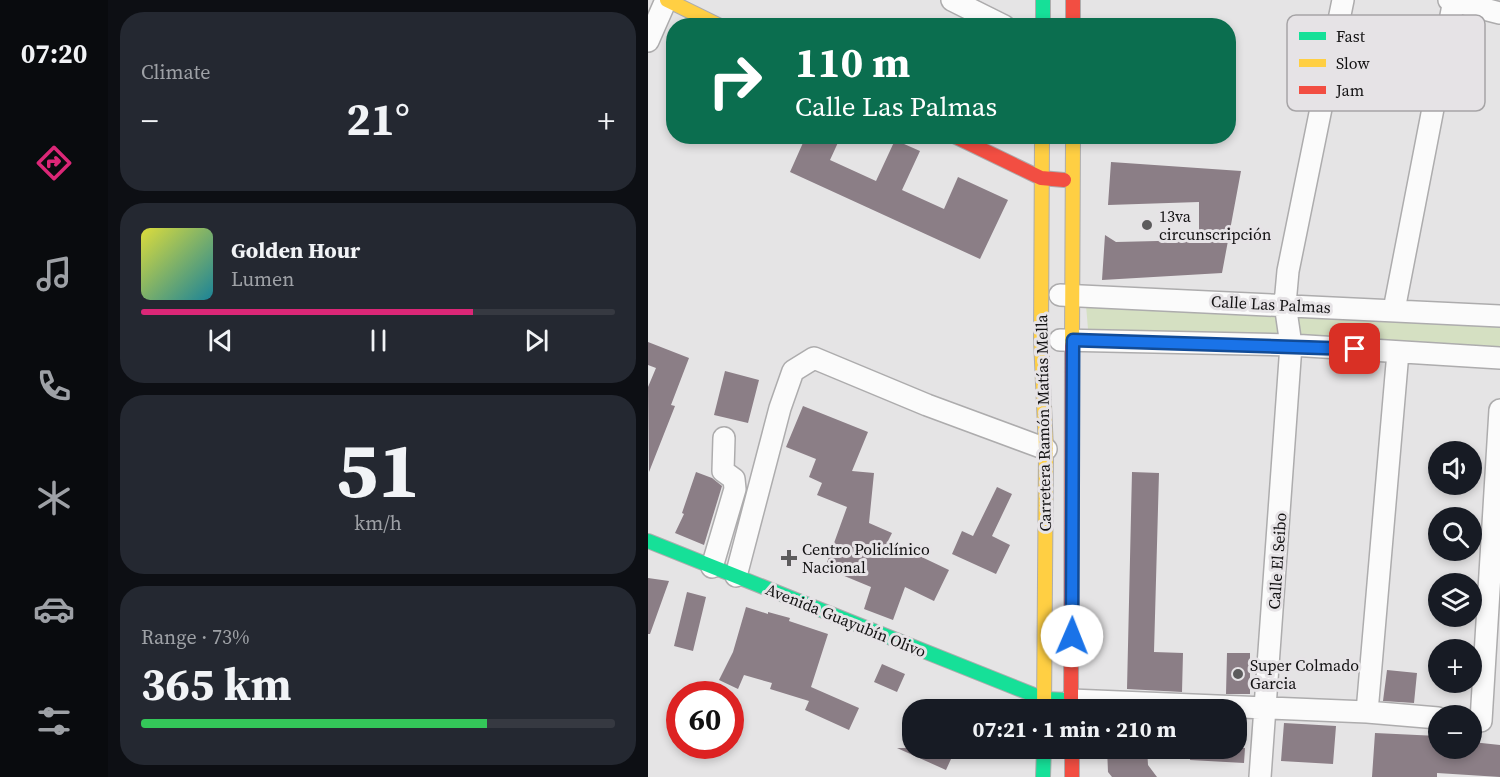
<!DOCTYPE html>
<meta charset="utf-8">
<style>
:root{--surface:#171b24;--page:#242831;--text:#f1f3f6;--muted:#9ea1a6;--line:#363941;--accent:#db2777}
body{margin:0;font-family:"Source Serif 4",serif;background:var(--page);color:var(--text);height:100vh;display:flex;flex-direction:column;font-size:22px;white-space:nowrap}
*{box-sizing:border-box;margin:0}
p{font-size:20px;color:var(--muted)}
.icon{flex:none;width:33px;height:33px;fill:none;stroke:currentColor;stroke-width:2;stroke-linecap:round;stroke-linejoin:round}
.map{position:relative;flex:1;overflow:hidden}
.details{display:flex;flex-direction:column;gap:12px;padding:12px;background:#0d0f14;width:540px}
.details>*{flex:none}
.banner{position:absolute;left:18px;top:18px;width:570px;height:126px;border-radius:24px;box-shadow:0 3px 9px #0003;background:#0b6e4f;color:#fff;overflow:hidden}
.buttons{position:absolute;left:780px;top:441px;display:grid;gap:12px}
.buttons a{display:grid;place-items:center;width:54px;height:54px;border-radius:50%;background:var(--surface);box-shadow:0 3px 9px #0003;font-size:30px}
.speed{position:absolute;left:18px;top:681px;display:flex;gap:12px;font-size:30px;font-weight:700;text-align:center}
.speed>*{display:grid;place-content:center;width:78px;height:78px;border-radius:50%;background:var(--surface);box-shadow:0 3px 9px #0003;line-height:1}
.speed .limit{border:9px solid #d22;background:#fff;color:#111}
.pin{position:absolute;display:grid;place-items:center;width:51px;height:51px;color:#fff;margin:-26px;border-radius:12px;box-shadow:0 3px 9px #0006}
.me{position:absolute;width:66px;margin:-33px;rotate:1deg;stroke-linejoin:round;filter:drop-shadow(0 0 4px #0008)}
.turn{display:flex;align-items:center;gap:21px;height:126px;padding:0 30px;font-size:27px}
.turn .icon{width:78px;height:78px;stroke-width:2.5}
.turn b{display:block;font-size:42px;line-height:51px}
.big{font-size:45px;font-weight:700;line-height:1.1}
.details .card{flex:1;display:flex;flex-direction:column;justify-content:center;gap:9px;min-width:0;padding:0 21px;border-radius:24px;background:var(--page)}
.details .dial{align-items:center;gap:0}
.dial b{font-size:78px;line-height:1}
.song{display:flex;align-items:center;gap:18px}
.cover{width:72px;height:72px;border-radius:9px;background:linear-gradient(135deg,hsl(60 70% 55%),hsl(190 70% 35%))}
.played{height:6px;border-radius:3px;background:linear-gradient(90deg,var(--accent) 70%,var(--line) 70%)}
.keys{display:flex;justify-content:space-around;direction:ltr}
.heat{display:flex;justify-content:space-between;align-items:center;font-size:33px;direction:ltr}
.charge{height:9px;border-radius:4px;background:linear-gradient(90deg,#34c759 73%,var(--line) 0)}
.trip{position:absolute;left:254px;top:699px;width:345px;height:60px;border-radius:24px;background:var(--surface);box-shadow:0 3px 9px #0003;font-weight:700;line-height:60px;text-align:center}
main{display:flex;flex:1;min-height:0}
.menu{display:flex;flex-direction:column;width:108px;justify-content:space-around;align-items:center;background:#090b0e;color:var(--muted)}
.menu .icon{width:42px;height:42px}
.menu .selected{color:var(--accent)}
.menu b{font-size:27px;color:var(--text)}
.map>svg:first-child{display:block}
.green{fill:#d5e0c2}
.building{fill:#8b7e86}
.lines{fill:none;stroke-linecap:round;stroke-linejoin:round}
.street-casing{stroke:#adacad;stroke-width:24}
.fast-casing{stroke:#adacad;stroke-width:16}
.slow-casing{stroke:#adacad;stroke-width:16}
.jam-casing{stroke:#adacad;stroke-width:16}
.street{stroke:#fbfbfb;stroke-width:21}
.fast{stroke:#16e098;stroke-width:14}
.slow{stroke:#ffcf43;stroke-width:14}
.jam{stroke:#f24e42;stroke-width:14}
.route-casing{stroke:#114b97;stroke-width:15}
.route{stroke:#1a73e8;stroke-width:10}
.poi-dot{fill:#5c5b5c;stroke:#e6e3e6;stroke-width:2}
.labels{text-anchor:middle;stroke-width:6;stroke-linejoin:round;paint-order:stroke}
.poi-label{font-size:16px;fill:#121112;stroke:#e6e3e6;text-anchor:start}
.street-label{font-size:16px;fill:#121112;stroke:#e6e3e6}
.key{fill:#e6e3e6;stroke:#a6a4a6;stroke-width:1.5}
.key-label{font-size:16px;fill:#121112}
</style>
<main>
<nav class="menu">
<b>07:20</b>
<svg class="icon selected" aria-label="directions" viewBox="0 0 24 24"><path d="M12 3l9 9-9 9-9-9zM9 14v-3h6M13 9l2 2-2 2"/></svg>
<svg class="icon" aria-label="music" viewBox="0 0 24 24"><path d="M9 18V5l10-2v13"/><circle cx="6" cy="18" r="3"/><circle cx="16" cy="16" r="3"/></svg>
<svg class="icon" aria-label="phone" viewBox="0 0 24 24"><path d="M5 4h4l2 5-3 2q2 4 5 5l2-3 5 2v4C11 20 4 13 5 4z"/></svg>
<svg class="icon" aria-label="climate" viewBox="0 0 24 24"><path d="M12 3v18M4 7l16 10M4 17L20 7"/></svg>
<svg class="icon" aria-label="car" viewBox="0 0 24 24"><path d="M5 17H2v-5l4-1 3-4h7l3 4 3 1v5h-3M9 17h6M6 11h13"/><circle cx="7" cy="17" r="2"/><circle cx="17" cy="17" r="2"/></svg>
<svg class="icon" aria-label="filters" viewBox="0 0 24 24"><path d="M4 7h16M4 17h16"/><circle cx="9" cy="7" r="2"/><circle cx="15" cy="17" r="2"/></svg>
</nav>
<section class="details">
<div class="card"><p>Climate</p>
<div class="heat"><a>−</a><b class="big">21°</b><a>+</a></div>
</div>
<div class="card">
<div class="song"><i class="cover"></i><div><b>Golden Hour</b><p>Lumen</p></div></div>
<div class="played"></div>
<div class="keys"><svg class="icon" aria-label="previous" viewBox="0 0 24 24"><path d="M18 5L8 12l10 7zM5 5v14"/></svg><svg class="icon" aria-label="pause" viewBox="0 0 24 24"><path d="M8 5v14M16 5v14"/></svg><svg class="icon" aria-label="next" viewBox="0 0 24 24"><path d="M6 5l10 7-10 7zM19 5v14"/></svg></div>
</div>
<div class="card dial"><b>51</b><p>km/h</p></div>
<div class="card"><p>Range · 73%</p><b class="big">365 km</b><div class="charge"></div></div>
</section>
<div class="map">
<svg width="852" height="777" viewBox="0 0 852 777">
<rect width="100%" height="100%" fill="#e5e4e5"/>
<path class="green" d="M 438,305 L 852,325 L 852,349 L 440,329 Z"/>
<path class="building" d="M 158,136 L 193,136 L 182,160 L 228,181 L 247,140 L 272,151 L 254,190 L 296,209 L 310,177 L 360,200 L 332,259 L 142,172 Z
M 463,162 L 593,171 L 574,273 L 454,280 L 457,235 L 468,242 L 551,240 L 551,202 L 460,205 Z
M 0,342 L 41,358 L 23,405 L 27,406 L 1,472 L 0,387 L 8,368 L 0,365 Z
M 77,371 L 111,380 L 100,423 L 66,415 Z
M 155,406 L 220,432 L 204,471 L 226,473 L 221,523 L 244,533 L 240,541 L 301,570 L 286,601 L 257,587 L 245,620 L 216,609 L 223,587 L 177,568 L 199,507 L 169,495 L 174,483 L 161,477 L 168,459 L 138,447 Z
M 48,472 L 64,478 L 74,486 L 56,545 L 27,533 L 36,514 L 34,513 Z
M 484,472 L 511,473 L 506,652 L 535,653 L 534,692 L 479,689 Z
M 349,487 L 364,494 L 344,536 L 362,545 L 348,574 L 304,554 L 314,531 L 325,536 Z
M 0,578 L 21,581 L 2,634 L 0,634 Z
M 39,592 L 58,597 L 45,651 L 26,646 Z
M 98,607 L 120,614 L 120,612 L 142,618 L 141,621 L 180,634 L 163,687 L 211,708 L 201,730 L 157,710 L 161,701 L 122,689 L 124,683 L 96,675 L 90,689 L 71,680 L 85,652 Z
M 579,653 L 602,653 L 602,694 L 578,694 Z
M 234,664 L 257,674 L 249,692 L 226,682 Z
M 739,670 L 769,673 L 766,703 L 735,701 Z
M 636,723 L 688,726 L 685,764 L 633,761 Z
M 727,733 L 790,736 L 790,748 L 824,748 L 824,742 L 852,745 L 852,777 L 789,773 L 789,777 L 724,777 Z
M 249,748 L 308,748 L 298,770 Z
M 459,748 L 499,748 L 500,765 L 509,777 L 464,777 L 460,772 Z
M 543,748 L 597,748 L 596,763 L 542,760 Z"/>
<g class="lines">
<g class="street-casing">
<path id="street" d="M 304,0 L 356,26
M 801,0 L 852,13
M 0,41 L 18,0
M 412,295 L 852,316
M 746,310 L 806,0
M 412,340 L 643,345 L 852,358
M 64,567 L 87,489 L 86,479 L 75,471 L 76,438
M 88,576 L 132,408 L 145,371 L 166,358 L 279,405 L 398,449
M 423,700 L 719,712 L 790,718
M 719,712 L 750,352
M 833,721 L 852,410
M 612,777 L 643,345 L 637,304 L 640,271 L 695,0"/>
</g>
<g class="fast-casing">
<path id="fast" d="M 395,0 L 395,26
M 0,541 L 396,699 L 420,700
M 395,777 L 396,748"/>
</g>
<g class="slow-casing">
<path id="slow" d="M 19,0 L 72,26
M 394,136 L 393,340 L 398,449 L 396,710
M 424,346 L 425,136"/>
</g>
<g class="jam-casing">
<path id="jam" d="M 425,0 L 425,26
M 306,136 L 393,178 L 416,180
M 423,710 L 424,346
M 424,748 L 424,777"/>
</g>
<use href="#street" class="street"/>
<use href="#fast" class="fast"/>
<use href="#slow" class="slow"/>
<use href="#jam" class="jam"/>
</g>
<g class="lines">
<g class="route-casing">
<path id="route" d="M 424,636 L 425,340 L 707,349"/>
</g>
<use href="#route" class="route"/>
</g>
<g class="poi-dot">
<circle cx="499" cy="225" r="6"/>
<path d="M138 549h6v6h6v6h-6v6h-6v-6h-6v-6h6z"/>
<circle cx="590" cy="674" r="6"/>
</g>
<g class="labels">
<g class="poi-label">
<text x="511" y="222">13va<tspan x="511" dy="18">circunscripción</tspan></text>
<text x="154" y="555">Centro Policlínico<tspan x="154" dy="18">Nacional</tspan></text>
<text x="602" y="671">Super Colmado<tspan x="602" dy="18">Garcia</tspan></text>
</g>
<g class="street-label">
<text transform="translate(623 304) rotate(3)" y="6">Calle Las Palmas</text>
<text transform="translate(395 423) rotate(-91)" y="6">Carretera Ramón Matías Mella</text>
<text transform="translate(629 561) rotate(-86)" y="6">Calle El Seibo</text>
<text transform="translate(198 620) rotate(22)" y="6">Avenida Guayubín Olivo</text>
</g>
</g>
<rect x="639" y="15" width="198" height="96" rx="9" class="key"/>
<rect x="651" y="32" width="27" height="8" fill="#16e098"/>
<rect x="651" y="59" width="27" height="8" fill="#ffcf43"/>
<rect x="651" y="86" width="27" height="8" fill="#f24e42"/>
<g class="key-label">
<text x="688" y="42">Fast</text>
<text x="688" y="69">Slow</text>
<text x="688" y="96">Jam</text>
</g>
</svg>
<div class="buttons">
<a><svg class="icon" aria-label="sound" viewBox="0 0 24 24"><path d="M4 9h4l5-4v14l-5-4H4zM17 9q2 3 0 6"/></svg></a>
<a><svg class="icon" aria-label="search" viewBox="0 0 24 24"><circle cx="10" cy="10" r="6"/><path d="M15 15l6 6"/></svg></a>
<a><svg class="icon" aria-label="layers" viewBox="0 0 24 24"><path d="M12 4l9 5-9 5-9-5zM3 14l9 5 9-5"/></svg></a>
<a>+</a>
<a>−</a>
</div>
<div class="speed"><div class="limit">60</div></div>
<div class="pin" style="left:707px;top:349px;background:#d93025"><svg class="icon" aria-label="arrive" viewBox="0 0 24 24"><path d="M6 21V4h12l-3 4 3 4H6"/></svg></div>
<svg class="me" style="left:424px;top:636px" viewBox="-20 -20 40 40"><circle r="19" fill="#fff"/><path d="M0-13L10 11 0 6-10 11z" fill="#1a73e8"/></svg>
<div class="trip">07:21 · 1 min · 210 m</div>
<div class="banner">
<div class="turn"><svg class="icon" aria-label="right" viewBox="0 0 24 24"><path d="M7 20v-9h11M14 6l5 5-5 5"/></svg><div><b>110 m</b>Calle Las Palmas</div></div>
</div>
</div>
</main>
